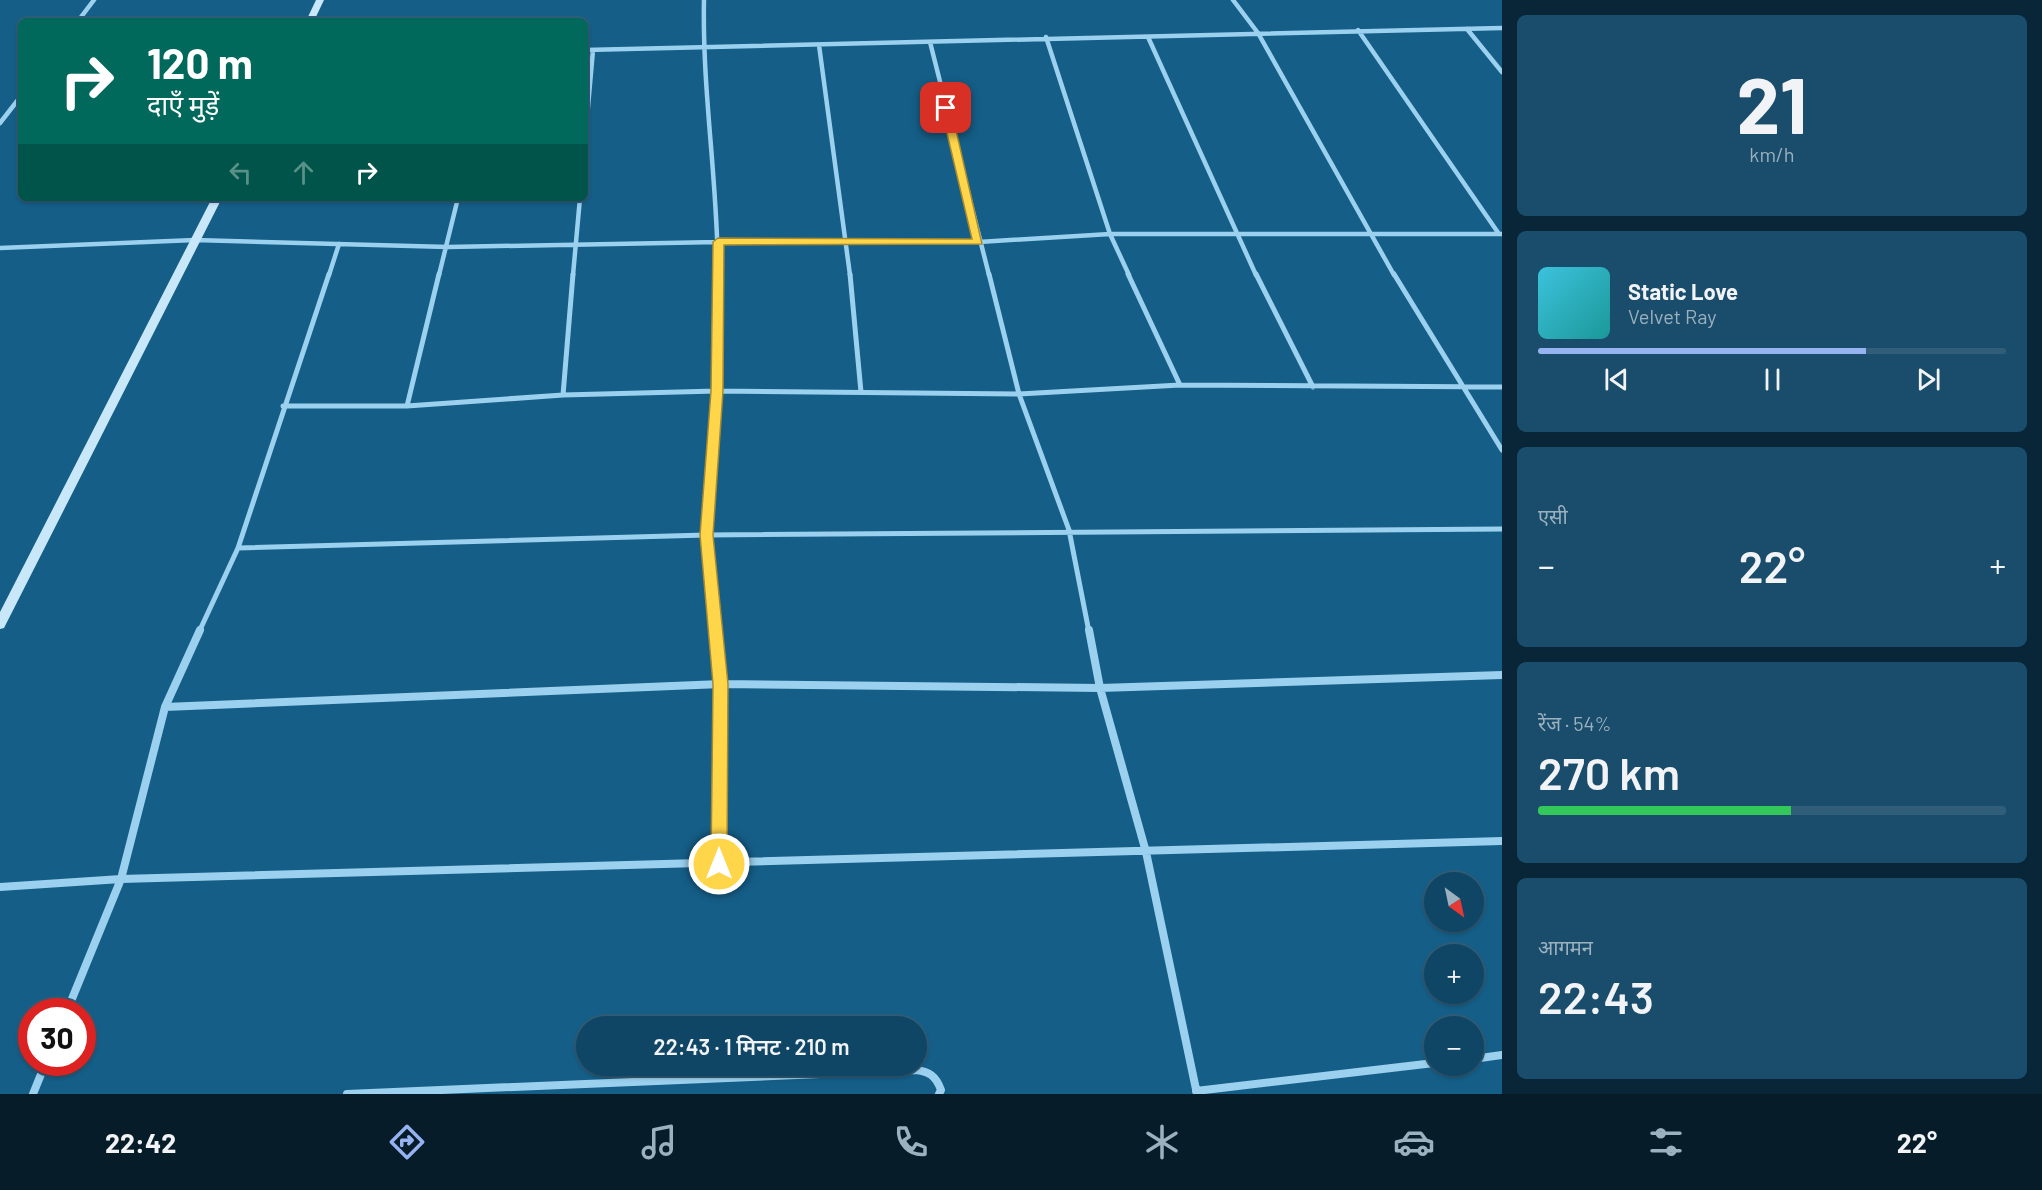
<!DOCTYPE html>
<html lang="hi">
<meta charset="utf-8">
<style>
:root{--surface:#104665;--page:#194d6b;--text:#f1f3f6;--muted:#9cb1bf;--line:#305e79;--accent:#95b2f1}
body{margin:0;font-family:Barlow,"Noto Sans Devanagari",sans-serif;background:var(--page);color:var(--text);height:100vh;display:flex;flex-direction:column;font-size:22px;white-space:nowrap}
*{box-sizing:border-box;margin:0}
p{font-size:20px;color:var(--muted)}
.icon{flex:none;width:33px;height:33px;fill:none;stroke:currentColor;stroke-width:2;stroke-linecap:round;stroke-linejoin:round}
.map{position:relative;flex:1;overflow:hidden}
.panel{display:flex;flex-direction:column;gap:15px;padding:15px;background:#092638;width:540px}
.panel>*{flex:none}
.guide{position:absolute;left:18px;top:18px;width:570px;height:183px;border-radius:9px;box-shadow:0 2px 4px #0004,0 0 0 2px var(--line);background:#00695c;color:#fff;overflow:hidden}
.needle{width:39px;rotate:147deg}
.buttons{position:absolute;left:1424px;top:872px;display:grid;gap:12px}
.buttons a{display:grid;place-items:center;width:60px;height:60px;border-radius:50%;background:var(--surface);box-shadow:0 2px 4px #0004,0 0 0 2px var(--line);font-size:30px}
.speed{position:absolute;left:18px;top:998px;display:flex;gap:12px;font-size:30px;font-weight:700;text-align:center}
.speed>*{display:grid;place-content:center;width:78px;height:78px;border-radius:50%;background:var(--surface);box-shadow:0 2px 4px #0004,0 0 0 2px var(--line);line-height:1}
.speed .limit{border:9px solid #d22;background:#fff;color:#111}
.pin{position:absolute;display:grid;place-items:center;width:51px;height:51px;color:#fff;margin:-26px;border-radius:12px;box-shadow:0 3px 9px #0006}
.me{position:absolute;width:66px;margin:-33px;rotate:0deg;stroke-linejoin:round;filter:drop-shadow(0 0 4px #0008)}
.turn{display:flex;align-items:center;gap:21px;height:126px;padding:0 30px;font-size:27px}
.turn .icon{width:78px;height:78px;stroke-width:2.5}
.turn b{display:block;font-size:42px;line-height:51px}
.lanes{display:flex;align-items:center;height:57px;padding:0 30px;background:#0003;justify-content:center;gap:30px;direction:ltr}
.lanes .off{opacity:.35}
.big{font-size:45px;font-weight:600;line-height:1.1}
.panel .tile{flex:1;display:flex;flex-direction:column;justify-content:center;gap:9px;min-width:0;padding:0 21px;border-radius:9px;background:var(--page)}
.panel .dial{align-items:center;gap:0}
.dial b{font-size:78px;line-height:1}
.song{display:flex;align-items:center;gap:18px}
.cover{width:72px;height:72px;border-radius:9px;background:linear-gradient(135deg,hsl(190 70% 55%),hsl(180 70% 35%))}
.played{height:6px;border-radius:3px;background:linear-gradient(90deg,var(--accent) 70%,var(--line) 70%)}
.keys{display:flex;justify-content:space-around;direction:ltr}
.heat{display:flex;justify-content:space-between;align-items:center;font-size:33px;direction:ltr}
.charge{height:9px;border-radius:4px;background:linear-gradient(90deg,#34c759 54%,var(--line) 0)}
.trip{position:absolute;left:576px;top:1016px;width:351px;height:60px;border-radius:30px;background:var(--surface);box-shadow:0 2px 4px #0004,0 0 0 2px var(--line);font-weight:600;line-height:60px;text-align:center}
.tab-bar{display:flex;height:96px;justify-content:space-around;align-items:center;background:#061c28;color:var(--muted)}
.tab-bar .icon{width:42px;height:42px}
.tab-bar .selected{color:var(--accent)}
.tab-bar b{font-size:27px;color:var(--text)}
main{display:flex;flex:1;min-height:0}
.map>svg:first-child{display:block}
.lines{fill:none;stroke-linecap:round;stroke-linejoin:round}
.street-far2{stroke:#9bd1ee;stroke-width:4.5}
.street-far1{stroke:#9bd1ee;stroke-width:5}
.street{stroke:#9bd1ee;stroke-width:8}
.secondary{fill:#c8e8fa;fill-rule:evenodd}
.route{fill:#ffd54a;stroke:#a68a30;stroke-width:1.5}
</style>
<main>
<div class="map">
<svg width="1502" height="1094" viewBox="0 0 1502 1094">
<rect width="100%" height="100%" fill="#155e87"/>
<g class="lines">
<path class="street-far2" d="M 704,0 C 702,92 718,183 718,275
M 1233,0 L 1258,33 L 1394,275
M 78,21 L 94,0
M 1467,29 L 1502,72
M 1358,30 L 1499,234
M 1046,37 L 1110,234 L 1129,275
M 1148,37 L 1256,275
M 930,42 L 989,275
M 819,45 L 850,275
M 585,50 L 1502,28
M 0,123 L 21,96
M 585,141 L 593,50
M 0,248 L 195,240 L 448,247 L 718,242 L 979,242 L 1110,234 L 1502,234
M 329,275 L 339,244
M 439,275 L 458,198
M 573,275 L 580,198"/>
<path class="street-far1" d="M 850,274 L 861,392
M 989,274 L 1019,394 L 1069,530 L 1089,632
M 1128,274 L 1180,385
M 1256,274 L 1313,387
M 1394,274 L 1502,450
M 563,395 L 573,274
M 283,406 L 407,406 L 563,395 L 717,391 L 1019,394 L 1180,385 L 1502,387
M 407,406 L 439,274
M 238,548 L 706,535 L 1502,529
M 199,632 L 238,548 L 329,274
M 716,632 L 706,535 L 717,391 L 718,274"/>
<path class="street" d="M 716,630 L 721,684 L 719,864
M 1089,630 L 1100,688 L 1146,852 L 1197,1094
M 165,707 L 721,684 L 1100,688 L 1502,675
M 0,887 L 121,879 L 1502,841
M 67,1011 L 121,879 L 165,707 L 200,630
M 1473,1059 L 1502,1055
M 1196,1091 L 1434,1063
M 33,1094 L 46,1062
M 347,1094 L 915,1070 C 929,1071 936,1076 941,1090 L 939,1094"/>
<path class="secondary" d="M 316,0 L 324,0 L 314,21 L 306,21 Z
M 212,198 L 222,198 L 4,628 L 0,629 L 0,612 Z"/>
</g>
<path class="route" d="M 946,105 L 951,108 L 982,244 L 724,245 L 723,391 L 713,535 L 728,684 L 727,864 L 725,869 L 719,871 L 713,869 L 711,864 L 713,684 L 700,535 L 711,391 L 713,242 L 718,238 L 972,239 L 941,108 Z"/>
</svg>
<div class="buttons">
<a><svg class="needle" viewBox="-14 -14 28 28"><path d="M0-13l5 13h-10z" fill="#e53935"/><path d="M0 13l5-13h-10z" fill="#9cb1bf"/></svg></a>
<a>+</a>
<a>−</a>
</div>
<div class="speed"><div class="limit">30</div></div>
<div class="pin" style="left:946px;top:108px;background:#d93025"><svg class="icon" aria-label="arrive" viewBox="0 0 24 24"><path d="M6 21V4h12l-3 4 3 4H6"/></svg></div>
<svg class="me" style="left:719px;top:864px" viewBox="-20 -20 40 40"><circle r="17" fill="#ffd54a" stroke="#fff" stroke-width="3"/><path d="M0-11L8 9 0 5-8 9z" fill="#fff"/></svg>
<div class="trip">22:43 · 1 मिनट · 210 m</div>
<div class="guide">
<div class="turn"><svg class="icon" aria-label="right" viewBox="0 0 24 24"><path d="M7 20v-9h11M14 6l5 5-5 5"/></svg><div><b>120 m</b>दाएँ मुड़ें</div></div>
<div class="lanes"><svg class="icon off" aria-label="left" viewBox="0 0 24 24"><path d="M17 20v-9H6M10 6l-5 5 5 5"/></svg><svg class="icon off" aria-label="ahead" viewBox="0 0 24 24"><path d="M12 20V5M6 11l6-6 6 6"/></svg><svg class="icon" aria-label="right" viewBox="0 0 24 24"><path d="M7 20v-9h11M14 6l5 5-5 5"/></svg></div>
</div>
</div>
<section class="panel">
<div class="tile dial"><b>21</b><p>km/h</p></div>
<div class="tile">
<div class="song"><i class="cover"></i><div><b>Static Love</b><p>Velvet Ray</p></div></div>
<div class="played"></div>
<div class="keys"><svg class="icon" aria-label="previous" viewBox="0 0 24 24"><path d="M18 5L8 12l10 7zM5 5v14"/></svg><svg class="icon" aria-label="pause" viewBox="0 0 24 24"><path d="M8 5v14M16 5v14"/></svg><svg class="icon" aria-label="next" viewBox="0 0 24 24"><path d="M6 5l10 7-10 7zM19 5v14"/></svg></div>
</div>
<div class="tile"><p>एसी</p>
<div class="heat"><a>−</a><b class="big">22°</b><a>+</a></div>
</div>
<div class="tile"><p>रेंज · 54%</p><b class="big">270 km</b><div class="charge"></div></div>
<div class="tile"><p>आगमन</p><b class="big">22:43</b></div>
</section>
</main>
<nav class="tab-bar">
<b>22:42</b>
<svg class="icon selected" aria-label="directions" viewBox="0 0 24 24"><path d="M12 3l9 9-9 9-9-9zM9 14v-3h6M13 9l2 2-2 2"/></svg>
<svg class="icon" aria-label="music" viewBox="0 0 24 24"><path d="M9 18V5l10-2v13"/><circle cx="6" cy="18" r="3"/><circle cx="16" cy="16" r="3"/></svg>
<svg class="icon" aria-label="phone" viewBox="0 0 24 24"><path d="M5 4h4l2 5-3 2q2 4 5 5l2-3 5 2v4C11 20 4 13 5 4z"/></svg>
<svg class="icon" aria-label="climate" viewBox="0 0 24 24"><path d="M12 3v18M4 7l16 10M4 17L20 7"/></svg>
<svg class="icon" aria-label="car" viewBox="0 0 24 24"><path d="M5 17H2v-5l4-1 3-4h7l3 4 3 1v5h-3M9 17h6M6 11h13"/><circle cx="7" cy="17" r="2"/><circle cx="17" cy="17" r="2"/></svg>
<svg class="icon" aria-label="filters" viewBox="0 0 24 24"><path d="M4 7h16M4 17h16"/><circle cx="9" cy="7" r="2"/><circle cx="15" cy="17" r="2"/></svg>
<b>22°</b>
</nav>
